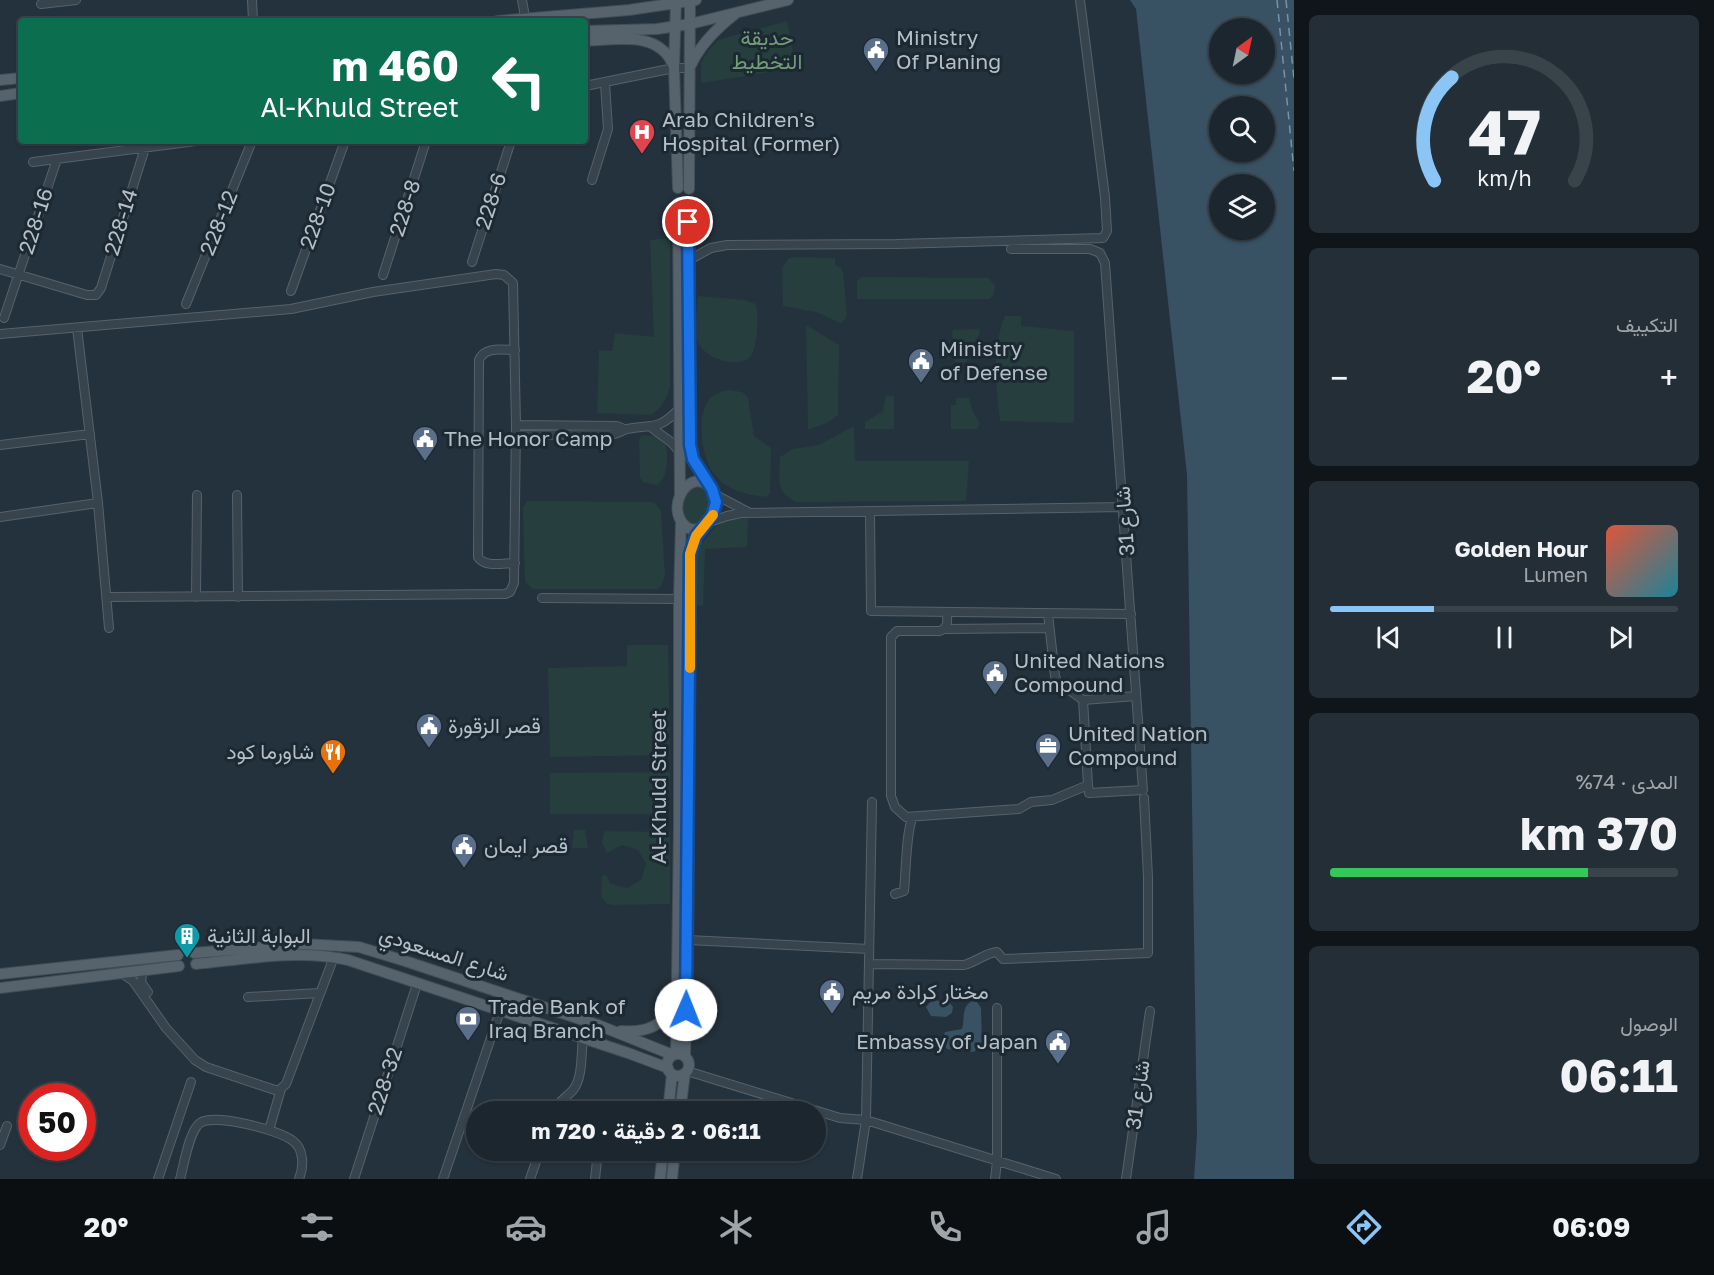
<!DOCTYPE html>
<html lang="ar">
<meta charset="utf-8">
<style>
:root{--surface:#1b262e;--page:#242e36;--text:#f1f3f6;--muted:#a0a5aa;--line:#39434a;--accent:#8bc5f5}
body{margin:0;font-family:"Golos Text",Vazirmatn,sans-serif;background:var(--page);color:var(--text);direction:rtl;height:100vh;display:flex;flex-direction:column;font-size:22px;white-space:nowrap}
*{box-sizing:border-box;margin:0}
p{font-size:20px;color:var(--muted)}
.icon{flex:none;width:33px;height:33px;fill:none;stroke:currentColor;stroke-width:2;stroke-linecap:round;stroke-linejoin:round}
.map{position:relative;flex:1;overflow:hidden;direction:ltr}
.sheet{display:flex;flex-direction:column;gap:15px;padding:15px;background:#0f1519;width:420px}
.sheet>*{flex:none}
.top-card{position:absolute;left:18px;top:18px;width:570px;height:126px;border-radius:6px;box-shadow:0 2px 4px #0004,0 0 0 2px var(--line);direction:rtl;background:#0b6e4f;color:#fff;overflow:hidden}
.needle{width:39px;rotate:33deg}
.fabs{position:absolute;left:1209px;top:18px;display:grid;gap:12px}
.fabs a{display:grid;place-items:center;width:66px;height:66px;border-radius:50%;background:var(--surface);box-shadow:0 2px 4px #0004,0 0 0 2px var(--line);font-size:30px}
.speed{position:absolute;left:18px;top:1083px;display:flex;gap:12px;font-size:30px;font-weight:700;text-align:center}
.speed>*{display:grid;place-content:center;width:78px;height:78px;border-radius:50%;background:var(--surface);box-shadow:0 2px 4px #0004,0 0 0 2px var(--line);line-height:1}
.speed .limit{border:9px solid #d22;background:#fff;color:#111}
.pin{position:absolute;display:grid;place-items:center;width:51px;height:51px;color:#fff;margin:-26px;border:3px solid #fff;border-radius:50%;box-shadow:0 2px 6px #0007}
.me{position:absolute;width:66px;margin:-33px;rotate:1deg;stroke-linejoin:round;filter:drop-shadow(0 0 4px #0008)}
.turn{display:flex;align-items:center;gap:21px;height:126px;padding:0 30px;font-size:27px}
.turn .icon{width:78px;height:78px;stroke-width:2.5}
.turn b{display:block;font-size:42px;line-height:51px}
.big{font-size:45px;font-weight:700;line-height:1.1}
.sheet .card{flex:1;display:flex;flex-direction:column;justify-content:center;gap:9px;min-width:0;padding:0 21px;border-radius:9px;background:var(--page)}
.sheet .dial{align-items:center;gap:0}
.dial svg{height:156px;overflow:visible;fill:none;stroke:var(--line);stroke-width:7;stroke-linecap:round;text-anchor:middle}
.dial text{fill:var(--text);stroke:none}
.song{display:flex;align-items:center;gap:18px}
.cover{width:72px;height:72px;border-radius:9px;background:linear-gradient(135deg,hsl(10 70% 55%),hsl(190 70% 35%))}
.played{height:6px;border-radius:3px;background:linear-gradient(90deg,var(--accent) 30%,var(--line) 30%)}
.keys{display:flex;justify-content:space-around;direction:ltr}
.heat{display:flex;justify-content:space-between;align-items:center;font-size:33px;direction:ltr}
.charge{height:9px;border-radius:4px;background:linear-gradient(90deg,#34c759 74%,var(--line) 0)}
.trip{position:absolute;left:466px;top:1101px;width:360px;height:60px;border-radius:30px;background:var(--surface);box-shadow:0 2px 4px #0004,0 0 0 2px var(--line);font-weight:700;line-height:60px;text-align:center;direction:rtl}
.dock{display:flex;height:96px;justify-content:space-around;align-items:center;background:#0b0f12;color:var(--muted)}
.dock .icon{width:42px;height:42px}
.dock .active{color:var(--accent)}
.dock b{font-size:27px;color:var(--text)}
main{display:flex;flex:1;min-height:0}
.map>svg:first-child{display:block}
.green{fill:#263e3d}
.water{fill:#385163;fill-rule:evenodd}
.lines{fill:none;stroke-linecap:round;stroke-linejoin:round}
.ferry{stroke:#7494aa;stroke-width:1.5;stroke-dasharray:8 6;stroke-linecap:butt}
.minor-casing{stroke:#56626b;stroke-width:10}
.major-casing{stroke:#414d56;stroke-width:12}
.minor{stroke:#38444d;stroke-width:8}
.major{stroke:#56636d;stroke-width:10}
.route-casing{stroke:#114b97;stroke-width:15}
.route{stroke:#1a73e8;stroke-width:10}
.slow{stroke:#f59e0b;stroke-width:10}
.labels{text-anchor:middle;stroke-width:6;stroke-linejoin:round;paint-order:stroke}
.park-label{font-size:21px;fill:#729d76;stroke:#1d2932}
.poi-label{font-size:21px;fill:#b4bfc8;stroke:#1d2932;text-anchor:start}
.street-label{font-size:21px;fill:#b4bfc8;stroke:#1d2932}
</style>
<main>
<section class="sheet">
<div class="card dial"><svg viewBox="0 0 100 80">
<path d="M14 69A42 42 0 1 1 86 69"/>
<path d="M14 69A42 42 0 0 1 23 16" stroke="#8bc5f5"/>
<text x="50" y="56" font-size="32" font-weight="700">47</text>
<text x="50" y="72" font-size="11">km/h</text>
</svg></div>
<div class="card"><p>التكييف</p>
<div class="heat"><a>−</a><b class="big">20°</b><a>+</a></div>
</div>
<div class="card">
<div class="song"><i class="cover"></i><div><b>Golden Hour</b><p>Lumen</p></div></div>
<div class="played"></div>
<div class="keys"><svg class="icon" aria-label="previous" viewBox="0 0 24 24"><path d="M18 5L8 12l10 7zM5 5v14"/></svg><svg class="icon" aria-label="pause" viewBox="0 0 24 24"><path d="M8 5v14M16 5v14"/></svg><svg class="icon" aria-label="next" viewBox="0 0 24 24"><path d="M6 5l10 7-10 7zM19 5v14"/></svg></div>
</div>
<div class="card"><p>المدى · 74%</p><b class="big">370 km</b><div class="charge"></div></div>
<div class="card"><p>الوصول</p><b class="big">06:11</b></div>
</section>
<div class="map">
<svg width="1294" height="1179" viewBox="0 0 1294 1179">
<rect width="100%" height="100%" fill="#24323d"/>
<path class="green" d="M 787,21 L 796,68 L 701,83 L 701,63 L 703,59 L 709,50 L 718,40 Z
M 670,238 L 670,387 C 666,400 662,408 651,415 L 597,413 L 599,350 L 612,351 L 615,333 L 654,337 L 650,240 Z
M 798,257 L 835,258 L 835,265 L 841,268 L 843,273 L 847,315 L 843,322 L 840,323 L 816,312 L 783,306 L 782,268 L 789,258 Z
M 862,277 L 988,278 L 995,285 C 995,291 994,296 989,299 L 857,299 L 857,280 Z
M 698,296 L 744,300 L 756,304 C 759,316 758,352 748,359 C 733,368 701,357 697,339 C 694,328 698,308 698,296 Z
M 1005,316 L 1021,316 L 1021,326 L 1074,331 L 1074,423 L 1000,421 C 996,385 991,350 1005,316 Z
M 806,325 L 839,345 L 838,415 L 829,422 L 808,430 Z
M 979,329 L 980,332 L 966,362 L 955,362 L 952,330 Z
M 728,390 L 742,392 L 748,397 L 754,436 L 771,448 L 770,494 L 764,497 C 745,494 726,490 714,474 C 702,459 696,418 708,401 C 713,394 720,392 728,390 Z
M 886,395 L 894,396 L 894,429 L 865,429 L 865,422 L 883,411 Z
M 956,398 L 969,398 L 972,410 L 980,424 L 977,429 L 951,429 L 951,405 L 956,405 Z
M 854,426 L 855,461 L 969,461 L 966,501 L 796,502 C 774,490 780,480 780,457 L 793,449 L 819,445 Z
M 642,435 L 655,436 L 666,443 C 668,458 669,476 657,485 L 643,482 L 640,477 L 639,439 Z
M 696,486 L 706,489 C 717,506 712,517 695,525 L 687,522 L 681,507 L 686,492 Z
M 527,501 L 650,502 L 655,503 L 661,511 L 665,576 L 661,586 L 657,589 L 533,589 L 525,582 L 523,508 Z
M 748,518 L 747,547 L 705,549 L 703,606 L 696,605 L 697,553 L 701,544 L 715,527 L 728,520 Z
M 627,645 L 668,645 L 670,755 L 550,757 L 548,668 L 627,666 Z
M 670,772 L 669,802 L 659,814 L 550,814 L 550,773 Z
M 574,830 L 585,830 L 588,848 L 572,848 Z
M 604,831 L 670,832 L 670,904 L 612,905 L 606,903 L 601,897 L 602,876 L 606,875 L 611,884 L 627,888 L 641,880 L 646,864 L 638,850 L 622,845 L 607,853 L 602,843 Z"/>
<path class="water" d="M 1130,0 L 1294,0 L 1294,1179 L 1194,1179 L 1197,1134 L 1187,475 L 1136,9 ZM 1220,28 L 1264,28 L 1264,74 L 1220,74 ZM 1220,106 L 1264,106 L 1264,152 L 1220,152 ZM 1220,184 L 1264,184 L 1264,230 L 1220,230 Z
M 932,1000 L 949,1002 L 953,1007 L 952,1013 L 946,1017 L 931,1016 L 926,1007 Z
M 973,1001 L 977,1002 L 981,1008 L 982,1043 L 978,1049 L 973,1052 L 947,1049 L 942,1042 L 945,1032 L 962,1029 C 965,1019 961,1005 973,1001 Z"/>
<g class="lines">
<path class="ferry" d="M 1277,0 L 1294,171
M 1286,0 L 1294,79"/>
<g class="minor-casing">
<path id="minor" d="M 252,0 L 253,21
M 522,0 L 525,17
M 41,4 L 76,0
M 585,86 L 674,68 L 689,68
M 33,162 L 196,141
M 592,180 L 608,129 L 605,83
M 1011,249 L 1090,249 L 1100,253 L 1105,263 L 1143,790 L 1089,793 L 1088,785
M 689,260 L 711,248 L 727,245 L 896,244 L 1103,238 L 1107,231 L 1105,197 L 1080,0
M 472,262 L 511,141
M 0,269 L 87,295 L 96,295 L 101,288 L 145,148
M 383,275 L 426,141
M 291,291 L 345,141
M 186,304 L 252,141
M 4,318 L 57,159
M 77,328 L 98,503 L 109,628
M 0,334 L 291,309 L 373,292 L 496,274 L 504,275 L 513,283 L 516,425 L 514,583 L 510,592 L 505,594 L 108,597
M 516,425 L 617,426 L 624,429
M 652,428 L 671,442 L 679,451
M 516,435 L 614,434 C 619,433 623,430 627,429 C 653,424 658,431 679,409
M 0,445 L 90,434
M 714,494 L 748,512
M 237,495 L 238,597
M 870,512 L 871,611 L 1131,614
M 0,517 L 98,503
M 707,523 L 727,516 L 741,513 L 1124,507
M 515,563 C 503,563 485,568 478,557 L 479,360 C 485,346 502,350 515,350
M 196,597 L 197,495
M 542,598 L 679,599
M 947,613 C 947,621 949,627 940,631 L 897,631 L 891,637 L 891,796 L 895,807 L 906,817 L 1019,809 L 1031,802 L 1052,800 L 1088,785 L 1083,700 L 1057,681 L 1055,676 L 1048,614
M 945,629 L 1049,628
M 1083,700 L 1136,696
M 895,894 L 904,891 C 906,874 906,829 913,817
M 688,940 L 869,949
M 869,964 L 964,965 C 976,962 985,953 997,952 L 1003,959 L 1148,953 L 1148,877 L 1144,798
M 143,969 L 141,982 L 148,992
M 120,972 L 133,981 L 166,1028 L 195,1060 L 206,1067 L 278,1091 L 286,1084 L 335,954
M 248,997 L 320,993
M 687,1071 L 840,1118 L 866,1120 L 1056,1179
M 554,1112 C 558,1101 566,1098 573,1090 C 583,1078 581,1053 583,1038
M 269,1130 L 281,1089
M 0,1145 L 7,1126
M 158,1179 L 191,1082
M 180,1179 C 184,1165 189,1131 200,1123 C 214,1113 280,1130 293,1141 C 304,1149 304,1167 299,1179
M 354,1179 L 417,984
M 443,1179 L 500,1011
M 530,1179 L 540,1150
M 595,1179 L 598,1151
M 857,1179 L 866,1120 L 872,802
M 995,1179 L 997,1161 L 997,1008
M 1126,1179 L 1150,1011"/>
</g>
<g class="major-casing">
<path id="major" d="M 676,0 L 674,68 L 678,188
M 497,21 L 629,10 L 696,0
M 585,31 L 657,29 L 690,24 L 788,0
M 585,41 C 615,40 659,30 673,65
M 691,65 C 700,45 717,28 735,14
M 0,80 L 21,78
M 0,96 L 21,93
M 689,189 L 690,0
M 678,203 L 680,496
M 689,203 L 690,445 L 693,458 L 709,485
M 698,481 C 738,488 702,552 681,521 C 672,506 681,483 698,481 Z
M 194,953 L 302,944 L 359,947 L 405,961 L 598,1025 L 673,1055
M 196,964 C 246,959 298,949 348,960 L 628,1053 L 668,1068
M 0,974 L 178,955
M 0,988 L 179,966
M 621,1031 C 646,1033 666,1026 674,1000
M 676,1054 L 679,824 L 679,599 L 681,521
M667 1065a11 11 0 1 1 22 0a11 11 0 1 1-22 0Z
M 685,1056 L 688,940 L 690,554 L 693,542 L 703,527
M 668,1112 L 672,1074
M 680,1112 L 685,1073
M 660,1179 L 663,1150
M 672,1179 L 675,1150"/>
</g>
<use href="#minor" class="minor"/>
<use href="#major" class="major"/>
</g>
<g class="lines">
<g class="route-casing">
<path id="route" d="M 686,1010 L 690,554 L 696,536 L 712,516 L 716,502 L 712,489 L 693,459 L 690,445 L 688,222"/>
</g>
<use href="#route" class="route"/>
<path class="slow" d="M 690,668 L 690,554 L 696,536 L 713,515"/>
</g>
<defs>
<g id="civic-pin" transform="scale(1.35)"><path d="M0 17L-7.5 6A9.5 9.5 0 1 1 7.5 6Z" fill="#5c6f8a" stroke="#1d2932"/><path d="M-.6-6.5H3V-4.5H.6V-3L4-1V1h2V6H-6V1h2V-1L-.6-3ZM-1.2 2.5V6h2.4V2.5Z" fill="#fff"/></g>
<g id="hospital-pin" transform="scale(1.35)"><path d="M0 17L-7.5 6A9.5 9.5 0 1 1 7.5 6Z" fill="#e0444e" stroke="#1d2932"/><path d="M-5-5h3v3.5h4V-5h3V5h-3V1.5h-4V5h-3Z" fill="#fff"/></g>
<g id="office-pin" transform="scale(1.35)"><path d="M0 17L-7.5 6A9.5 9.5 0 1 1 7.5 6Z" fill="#5c6f8a" stroke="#1d2932"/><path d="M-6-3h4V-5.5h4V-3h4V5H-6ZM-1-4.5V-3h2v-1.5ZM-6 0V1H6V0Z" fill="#fff"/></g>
<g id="restaurant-pin" transform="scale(1.35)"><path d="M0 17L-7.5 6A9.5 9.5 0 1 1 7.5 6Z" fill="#e8710a" stroke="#1d2932"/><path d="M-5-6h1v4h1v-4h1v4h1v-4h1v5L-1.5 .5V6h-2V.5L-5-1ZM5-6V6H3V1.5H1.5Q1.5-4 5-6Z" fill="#fff"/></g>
<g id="building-pin" transform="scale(1.35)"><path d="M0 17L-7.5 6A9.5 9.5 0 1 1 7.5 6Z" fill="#0f9aa8" stroke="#1d2932"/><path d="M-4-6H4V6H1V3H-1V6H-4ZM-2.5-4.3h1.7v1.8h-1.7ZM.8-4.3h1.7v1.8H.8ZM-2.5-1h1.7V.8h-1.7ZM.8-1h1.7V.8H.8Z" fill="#fff"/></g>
<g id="bank-pin" transform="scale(1.35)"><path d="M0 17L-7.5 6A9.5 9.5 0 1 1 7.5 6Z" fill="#5c6f8a" stroke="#1d2932"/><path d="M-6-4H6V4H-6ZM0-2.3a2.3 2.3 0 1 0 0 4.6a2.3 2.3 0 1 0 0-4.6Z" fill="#fff"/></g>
</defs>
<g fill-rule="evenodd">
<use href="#civic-pin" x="876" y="50"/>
<use href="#hospital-pin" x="642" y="132"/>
<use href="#civic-pin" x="921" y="361"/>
<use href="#civic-pin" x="425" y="439"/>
<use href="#civic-pin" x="995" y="673"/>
<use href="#civic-pin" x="429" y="726"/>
<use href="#office-pin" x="1048" y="746"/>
<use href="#restaurant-pin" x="333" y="752"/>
<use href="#civic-pin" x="464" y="846"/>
<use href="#building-pin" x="187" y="936"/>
<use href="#civic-pin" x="832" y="992"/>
<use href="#bank-pin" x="468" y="1019"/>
<use href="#civic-pin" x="1058" y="1042"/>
</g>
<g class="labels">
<g class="park-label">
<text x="767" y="45">حديقة<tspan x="767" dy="24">التخطيط</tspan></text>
</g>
<g class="poi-label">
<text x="896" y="45">Ministry<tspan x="896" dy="24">Of Planing</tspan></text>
<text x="662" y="127">Arab Children's<tspan x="662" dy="24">Hospital (Former)</tspan></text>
<text x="940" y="356">Ministry<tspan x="940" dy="24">of Defense</tspan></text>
<text x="444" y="446">The Honor Camp</text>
<text x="1014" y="668">United Nations<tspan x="1014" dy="24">Compound</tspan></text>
<text x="448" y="733">قصر الزقورة</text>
<text x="1068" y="741">United Nation<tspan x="1068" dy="24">Compound</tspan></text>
<text x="314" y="759" text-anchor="end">شاورما كود</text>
<text x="484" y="853">قصر ايمان</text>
<text x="207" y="943">البوابة الثانية</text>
<text x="852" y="999">مختار كرادة مريم</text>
<text x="488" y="1014">Trade Bank of<tspan x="488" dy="24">Iraq Branch</tspan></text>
<text x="1038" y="1049" text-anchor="end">Embassy of Japan</text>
</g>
<g class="street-label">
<text transform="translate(491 201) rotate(-72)" y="7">228-6</text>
<text transform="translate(405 208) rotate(-72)" y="7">228-8</text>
<text transform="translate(318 216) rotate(-70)" y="7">228-10</text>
<text transform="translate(36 221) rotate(-72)" y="7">228-16</text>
<text transform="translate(121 222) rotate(-73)" y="7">228-14</text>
<text transform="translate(219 223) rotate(-68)" y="7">228-12</text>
<text transform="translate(1125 521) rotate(-94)" y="7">شارع 31</text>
<text transform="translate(659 787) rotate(-90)" y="7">Al-Khuld Street</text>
<text transform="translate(444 954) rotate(18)" y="7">شارع المسعودي</text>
<text transform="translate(385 1081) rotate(-72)" y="7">228-32</text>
<text transform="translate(1138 1095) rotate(-82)" y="7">شارع 31</text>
</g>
</g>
</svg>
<div class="fabs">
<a><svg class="needle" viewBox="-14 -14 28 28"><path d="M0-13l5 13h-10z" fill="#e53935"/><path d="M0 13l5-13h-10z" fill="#a0a5aa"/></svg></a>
<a><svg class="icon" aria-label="search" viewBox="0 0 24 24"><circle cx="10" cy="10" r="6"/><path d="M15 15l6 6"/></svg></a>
<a><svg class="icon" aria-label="layers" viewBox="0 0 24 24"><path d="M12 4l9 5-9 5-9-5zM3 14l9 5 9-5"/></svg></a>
</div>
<div class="speed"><div class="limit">50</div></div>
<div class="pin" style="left:688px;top:222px;background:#d93025"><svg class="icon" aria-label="arrive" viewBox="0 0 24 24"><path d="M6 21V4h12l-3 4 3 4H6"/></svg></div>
<svg class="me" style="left:686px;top:1010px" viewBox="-20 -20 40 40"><circle r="19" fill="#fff"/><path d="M0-13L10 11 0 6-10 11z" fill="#1a73e8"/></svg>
<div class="trip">06:11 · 2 دقيقة · 720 m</div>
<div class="top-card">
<div class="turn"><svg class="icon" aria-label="left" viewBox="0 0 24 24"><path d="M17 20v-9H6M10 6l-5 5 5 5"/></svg><div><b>460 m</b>Al-Khuld Street</div></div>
</div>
</div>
</main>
<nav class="dock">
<b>06:09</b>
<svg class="icon active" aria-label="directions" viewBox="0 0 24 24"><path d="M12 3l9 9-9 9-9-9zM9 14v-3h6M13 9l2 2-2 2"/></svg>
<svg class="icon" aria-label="music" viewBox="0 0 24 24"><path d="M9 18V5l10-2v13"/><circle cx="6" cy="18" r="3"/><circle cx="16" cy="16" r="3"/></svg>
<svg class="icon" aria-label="phone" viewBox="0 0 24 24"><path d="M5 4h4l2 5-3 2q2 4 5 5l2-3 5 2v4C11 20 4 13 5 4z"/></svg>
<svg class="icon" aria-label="climate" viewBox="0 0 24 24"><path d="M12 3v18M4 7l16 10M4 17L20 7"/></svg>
<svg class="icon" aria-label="car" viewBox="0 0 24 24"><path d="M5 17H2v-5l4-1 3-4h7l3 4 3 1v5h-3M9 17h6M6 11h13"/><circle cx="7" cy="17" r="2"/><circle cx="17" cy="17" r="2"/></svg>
<svg class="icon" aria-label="filters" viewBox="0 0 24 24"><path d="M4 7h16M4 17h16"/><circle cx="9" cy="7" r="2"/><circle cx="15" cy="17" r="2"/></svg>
<b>20°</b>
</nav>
